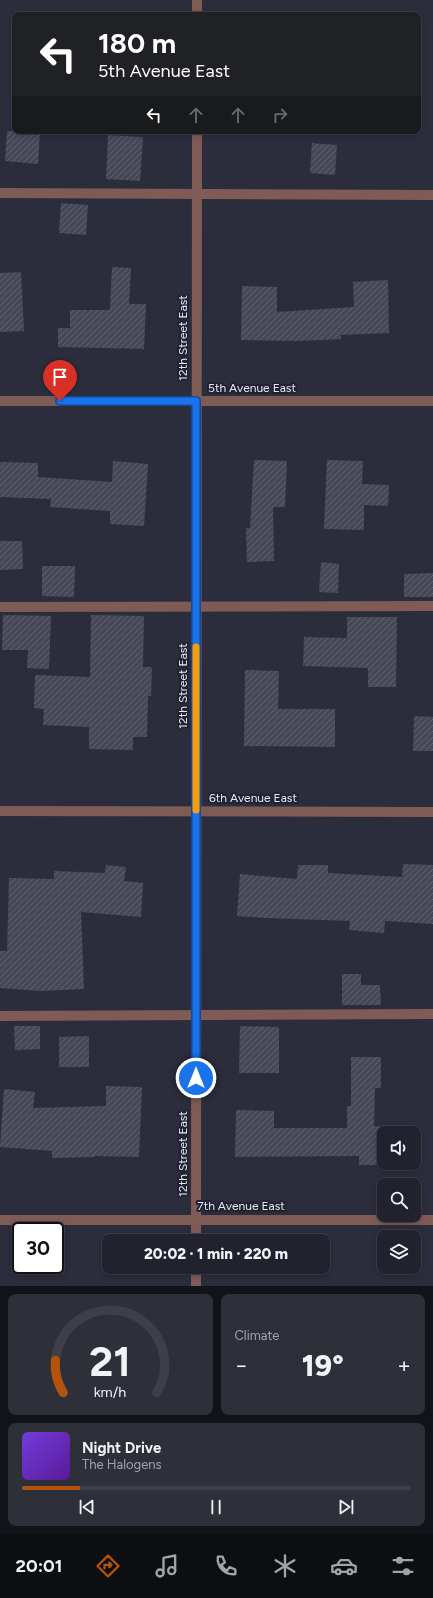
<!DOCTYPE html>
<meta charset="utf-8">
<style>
:root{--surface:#21222d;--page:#2d2f39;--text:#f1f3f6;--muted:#a2a4aa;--line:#3e3f49;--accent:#b45309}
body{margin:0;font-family:Figtree,sans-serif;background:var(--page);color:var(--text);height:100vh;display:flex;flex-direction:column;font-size:15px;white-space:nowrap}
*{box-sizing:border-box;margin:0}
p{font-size:13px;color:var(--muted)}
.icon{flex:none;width:22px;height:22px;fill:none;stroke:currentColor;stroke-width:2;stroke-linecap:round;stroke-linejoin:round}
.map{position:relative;height:1286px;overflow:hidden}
.panel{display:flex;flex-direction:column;gap:8px;padding:8px;background:#121319;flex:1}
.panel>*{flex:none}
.hud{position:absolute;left:12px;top:12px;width:409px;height:122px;border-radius:8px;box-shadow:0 2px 6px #0003,0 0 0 1px var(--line);background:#202124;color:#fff;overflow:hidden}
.fabs{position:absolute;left:377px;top:1126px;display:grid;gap:8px}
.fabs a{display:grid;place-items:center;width:44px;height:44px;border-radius:8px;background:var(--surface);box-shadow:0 2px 6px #0003,0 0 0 1px var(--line);font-size:20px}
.speed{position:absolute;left:12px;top:1222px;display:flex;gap:8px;font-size:20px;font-weight:700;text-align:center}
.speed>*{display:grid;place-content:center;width:52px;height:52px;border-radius:50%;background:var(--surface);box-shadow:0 2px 6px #0003,0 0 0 1px var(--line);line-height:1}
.speed .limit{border:2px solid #111;border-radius:6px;background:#fff;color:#111}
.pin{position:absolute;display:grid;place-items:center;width:34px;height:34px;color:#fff;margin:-41px -17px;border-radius:50% 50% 50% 0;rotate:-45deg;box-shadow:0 0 4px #0007}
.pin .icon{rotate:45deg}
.me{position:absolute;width:44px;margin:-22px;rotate:0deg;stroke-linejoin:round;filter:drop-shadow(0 0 3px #0008)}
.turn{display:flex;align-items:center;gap:14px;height:84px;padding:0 20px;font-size:18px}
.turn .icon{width:52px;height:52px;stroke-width:2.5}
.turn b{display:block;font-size:28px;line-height:34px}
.lanes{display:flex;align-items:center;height:38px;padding:0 20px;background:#0003;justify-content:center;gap:20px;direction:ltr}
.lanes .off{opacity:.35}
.big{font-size:30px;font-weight:800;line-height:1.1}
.panel .widget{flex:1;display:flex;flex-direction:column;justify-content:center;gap:6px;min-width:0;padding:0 14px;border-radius:8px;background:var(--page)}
.panel .dial{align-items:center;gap:0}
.dial svg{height:104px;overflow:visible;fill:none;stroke:var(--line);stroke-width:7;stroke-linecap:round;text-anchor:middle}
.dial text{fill:var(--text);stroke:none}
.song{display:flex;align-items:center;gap:12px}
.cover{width:48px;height:48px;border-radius:6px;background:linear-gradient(135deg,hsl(260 70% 55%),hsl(270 70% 35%))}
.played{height:4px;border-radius:2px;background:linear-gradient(90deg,var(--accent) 15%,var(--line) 15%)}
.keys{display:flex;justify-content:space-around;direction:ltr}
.heat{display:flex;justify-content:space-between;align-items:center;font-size:22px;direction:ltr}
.panel .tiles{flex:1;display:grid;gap:8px;grid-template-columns:1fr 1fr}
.widget:last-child{grid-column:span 2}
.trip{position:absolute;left:102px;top:1234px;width:228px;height:40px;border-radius:8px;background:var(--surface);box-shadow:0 2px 6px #0003,0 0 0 1px var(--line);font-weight:800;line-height:40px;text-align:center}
.tabs{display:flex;height:64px;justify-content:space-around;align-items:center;background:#0d0e12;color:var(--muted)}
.tabs .icon{width:28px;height:28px}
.tabs .on{color:var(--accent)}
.tabs b{font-size:18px;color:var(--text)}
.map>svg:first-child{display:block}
.building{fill:url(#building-hatch)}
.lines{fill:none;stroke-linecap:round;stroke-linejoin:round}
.service{stroke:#7f5b56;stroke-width:10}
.minor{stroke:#7f5b56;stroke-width:10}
.route-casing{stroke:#114b97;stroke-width:10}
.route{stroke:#1a73e8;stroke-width:7}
.slow{stroke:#f59e0b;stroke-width:7}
.labels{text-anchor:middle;stroke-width:4;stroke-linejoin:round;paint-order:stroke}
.street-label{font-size:12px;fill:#e7e8f2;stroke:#222332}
</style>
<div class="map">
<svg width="433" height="1286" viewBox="0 0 433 1286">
<defs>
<pattern id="building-hatch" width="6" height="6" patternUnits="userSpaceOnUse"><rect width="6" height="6" fill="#464858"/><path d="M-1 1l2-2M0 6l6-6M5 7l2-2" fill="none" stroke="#616270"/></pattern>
</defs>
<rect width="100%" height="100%" fill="#2c2d3c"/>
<path class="building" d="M 7,131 L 40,133 L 38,164 L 5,161 Z
M 108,135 L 143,137 L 140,181 L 106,179 Z
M 312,143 L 337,145 L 335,175 L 310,173 Z
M 61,203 L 88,205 L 86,235 L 59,233 Z
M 112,267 L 131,268 L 129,304 L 146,304 L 144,349 L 58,347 L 58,328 L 70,328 L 70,310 L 110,310 Z
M 21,272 L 24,331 L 0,332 L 0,273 Z
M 388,280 L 389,333 L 341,335 L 341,339 L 298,341 L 241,340 L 242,286 L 277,287 L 277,312 L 354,307 L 353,282 Z
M 254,460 L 287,461 L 285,507 L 273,507 L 274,561 L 247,562 L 246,528 L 250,528 Z
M 327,460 L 363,461 L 362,484 L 389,485 L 388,506 L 364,505 L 364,530 L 324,529 Z
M 113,461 L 148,464 L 144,526 L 110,524 L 110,511 L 50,507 L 51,499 L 0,497 L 0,462 L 38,463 L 38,477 L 112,482 Z
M 0,541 L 22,541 L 23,569 L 0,570 Z
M 321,562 L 339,564 L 338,593 L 319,592 Z
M 42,566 L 75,566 L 74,597 L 42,596 Z
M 433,573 L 433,597 L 404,597 L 404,574 Z
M 3,615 L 51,616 L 49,669 L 27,668 L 28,650 L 2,650 Z
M 91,615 L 144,616 L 143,667 L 152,667 L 151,696 L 148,696 L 147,737 L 133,737 L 133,750 L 89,749 L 89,727 L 43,725 L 44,709 L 34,708 L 35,675 L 90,677 Z
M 347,617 L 397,617 L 396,687 L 368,687 L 368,668 L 303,666 L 304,637 L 347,638 Z
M 245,670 L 279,671 L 278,709 L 335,709 L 335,747 L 244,746 Z
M 414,716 L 433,717 L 433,751 L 413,751 Z
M 403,864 L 433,865 L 433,924 L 385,921 L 384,933 L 349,930 L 350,921 L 267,918 L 237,916 L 240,874 L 297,879 L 298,865 L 328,865 L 328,873 L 402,877 Z
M 106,865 L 126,867 L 124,881 L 143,883 L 141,917 L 81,912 L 84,989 L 40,991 L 0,988 L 0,951 L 7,951 L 9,878 L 54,879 L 54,871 L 105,873 Z
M 342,974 L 361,974 L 361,985 L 380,985 L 381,1005 L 342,1005 Z
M 14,1026 L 40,1026 L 40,1049 L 15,1050 Z
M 240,1026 L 279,1027 L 279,1073 L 239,1073 Z
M 89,1036 L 89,1067 L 59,1067 L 59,1037 Z
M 351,1057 L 381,1057 L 381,1088 L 375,1088 L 374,1126 L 388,1127 L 388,1133 L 384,1133 L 384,1163 L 388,1163 L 388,1165 L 359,1165 L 359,1156 L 235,1157 L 236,1110 L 274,1111 L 274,1128 L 347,1128 L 347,1106 L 351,1106 Z
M 106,1086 L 142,1087 L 139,1157 L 95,1156 L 95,1157 L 52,1158 L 52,1151 L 0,1147 L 4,1089 L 35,1092 L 33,1108 L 106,1106 Z"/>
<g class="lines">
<path class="service" d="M 0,193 L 433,195
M 0,607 L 433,606
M 0,1016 L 433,1014"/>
<path class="minor" d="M 197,15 L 197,0
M 0,401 L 433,401
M 0,811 L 433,812
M 0,1220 L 433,1220
M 196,1241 L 197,131
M 196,1286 L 196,1267"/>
</g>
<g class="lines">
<g class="route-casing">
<path id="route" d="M 60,401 L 196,401 L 196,1078"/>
</g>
<use href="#route" class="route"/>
<path class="slow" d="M 196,810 L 196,647"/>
</g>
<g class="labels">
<g class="street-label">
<text transform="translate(183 338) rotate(-90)" y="4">12th Street East</text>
<text x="252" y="392">5th Avenue East</text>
<text transform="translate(183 686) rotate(-90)" y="4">12th Street East</text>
<text x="253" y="802">6th Avenue East</text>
<text transform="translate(183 1154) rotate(-90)" y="4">12th Street East</text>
<text x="241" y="1210">7th Avenue East</text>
</g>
</g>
</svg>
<div class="fabs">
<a><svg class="icon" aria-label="sound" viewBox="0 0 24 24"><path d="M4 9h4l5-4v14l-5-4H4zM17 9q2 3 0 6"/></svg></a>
<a><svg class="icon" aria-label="search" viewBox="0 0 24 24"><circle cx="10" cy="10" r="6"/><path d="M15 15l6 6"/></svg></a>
<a><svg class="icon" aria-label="layers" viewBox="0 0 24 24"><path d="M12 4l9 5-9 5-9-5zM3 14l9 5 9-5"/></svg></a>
</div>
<div class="speed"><div class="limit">30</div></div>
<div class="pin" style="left:60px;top:401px;background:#d93025"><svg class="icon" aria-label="arrive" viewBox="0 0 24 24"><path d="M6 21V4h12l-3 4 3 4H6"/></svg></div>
<svg class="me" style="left:196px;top:1078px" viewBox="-20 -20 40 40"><circle r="17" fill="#1a73e8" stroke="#fff" stroke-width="3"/><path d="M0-11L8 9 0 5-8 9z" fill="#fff"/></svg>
<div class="trip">20:02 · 1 min · 220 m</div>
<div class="hud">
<div class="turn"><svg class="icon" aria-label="left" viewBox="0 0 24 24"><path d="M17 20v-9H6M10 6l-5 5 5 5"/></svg><div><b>180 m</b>5th Avenue East</div></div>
<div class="lanes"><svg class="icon" aria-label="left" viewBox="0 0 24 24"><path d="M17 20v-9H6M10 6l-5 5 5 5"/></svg><svg class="icon off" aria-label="ahead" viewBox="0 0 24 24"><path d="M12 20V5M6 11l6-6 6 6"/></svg><svg class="icon off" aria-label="ahead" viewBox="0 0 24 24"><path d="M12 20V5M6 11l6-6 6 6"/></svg><svg class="icon off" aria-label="right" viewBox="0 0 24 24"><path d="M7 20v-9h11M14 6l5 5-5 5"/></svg></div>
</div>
</div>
<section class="panel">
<div class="tiles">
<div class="widget dial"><svg viewBox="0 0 100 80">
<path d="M14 69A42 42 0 1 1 86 69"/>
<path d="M14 69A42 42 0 0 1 8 44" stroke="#b45309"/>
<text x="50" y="56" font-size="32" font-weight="700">21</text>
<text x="50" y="72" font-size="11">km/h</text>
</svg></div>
<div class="widget"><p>Climate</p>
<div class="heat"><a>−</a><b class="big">19°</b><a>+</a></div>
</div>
<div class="widget">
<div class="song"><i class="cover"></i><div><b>Night Drive</b><p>The Halogens</p></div></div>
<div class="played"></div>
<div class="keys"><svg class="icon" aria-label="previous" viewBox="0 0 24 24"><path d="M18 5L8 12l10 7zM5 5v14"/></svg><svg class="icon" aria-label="pause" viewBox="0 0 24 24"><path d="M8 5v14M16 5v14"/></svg><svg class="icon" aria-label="next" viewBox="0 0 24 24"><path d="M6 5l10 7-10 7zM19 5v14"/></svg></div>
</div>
</div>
</section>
<nav class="tabs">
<b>20:01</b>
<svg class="icon on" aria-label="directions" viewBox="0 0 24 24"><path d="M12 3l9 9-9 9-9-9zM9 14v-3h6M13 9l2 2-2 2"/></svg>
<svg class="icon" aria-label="music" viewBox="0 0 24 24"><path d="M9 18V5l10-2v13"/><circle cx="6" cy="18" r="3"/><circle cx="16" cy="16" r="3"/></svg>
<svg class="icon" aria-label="phone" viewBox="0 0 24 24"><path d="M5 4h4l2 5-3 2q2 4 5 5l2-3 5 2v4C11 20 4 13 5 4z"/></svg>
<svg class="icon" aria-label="climate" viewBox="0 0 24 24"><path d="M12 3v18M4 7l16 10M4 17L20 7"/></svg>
<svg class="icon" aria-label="car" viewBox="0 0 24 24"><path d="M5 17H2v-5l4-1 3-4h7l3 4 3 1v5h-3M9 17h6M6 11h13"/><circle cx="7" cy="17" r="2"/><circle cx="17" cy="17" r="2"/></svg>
<svg class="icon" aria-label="filters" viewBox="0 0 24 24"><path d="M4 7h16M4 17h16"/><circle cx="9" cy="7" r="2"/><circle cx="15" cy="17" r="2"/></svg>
</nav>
